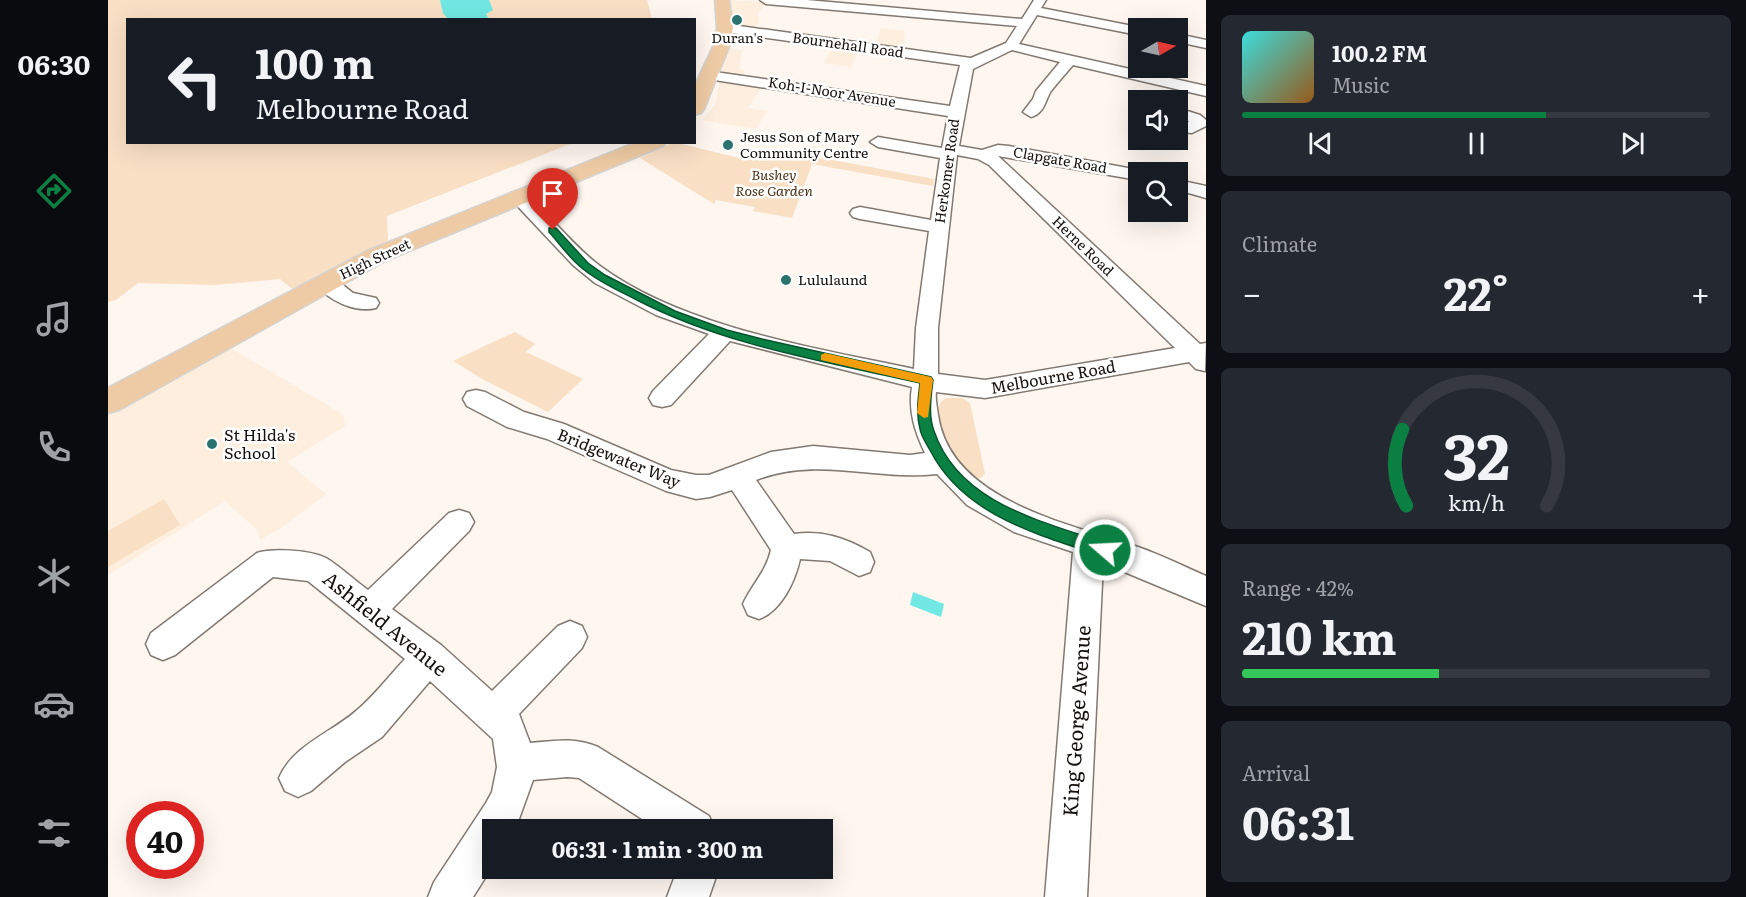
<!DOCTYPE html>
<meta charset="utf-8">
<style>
:root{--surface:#171b24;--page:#242831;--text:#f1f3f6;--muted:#9ea1a6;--line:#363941;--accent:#0b8043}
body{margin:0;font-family:Literata,serif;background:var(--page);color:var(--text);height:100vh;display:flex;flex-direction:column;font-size:22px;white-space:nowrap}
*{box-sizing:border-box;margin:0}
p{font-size:20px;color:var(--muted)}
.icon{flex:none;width:33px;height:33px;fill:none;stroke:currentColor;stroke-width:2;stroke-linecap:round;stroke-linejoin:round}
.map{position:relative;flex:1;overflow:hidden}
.side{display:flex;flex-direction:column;gap:15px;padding:15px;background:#0d0f14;width:540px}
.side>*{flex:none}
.banner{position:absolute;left:18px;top:18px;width:570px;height:126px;border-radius:0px;box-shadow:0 6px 24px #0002;background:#171b24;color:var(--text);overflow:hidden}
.needle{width:39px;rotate:81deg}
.controls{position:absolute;left:1020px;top:18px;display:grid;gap:12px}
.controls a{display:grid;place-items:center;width:60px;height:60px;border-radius:0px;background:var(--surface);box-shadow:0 6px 24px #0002;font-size:30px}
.speed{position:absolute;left:18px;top:801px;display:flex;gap:12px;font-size:30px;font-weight:700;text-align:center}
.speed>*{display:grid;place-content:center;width:78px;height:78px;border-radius:50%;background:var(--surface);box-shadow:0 6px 24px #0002;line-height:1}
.speed .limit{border:9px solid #d22;background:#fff;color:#111}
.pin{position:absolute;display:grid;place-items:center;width:51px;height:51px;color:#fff;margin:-62px -26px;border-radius:50% 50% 50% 0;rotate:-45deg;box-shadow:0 0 6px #0007}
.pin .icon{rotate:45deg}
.me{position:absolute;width:66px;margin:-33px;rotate:289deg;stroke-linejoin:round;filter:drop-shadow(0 0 4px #0008)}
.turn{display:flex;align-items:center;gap:21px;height:126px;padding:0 30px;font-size:27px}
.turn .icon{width:78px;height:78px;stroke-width:2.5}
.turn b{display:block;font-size:42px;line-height:51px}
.big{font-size:45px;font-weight:700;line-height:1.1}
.side .card{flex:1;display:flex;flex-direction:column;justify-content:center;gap:9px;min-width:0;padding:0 21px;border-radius:9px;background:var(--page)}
.side .dial{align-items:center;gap:0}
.dial svg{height:156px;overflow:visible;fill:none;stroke:var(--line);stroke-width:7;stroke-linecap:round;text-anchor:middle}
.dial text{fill:var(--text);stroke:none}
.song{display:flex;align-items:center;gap:18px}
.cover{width:72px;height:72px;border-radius:9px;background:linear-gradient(135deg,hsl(180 70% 55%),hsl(30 70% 35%))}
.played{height:6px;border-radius:3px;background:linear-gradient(90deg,var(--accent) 65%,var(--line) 65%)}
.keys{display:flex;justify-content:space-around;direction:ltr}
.heat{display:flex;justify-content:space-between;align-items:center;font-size:33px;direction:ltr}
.charge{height:9px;border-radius:4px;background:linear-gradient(90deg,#34c759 42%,var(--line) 0)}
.trip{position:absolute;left:374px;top:819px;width:351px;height:60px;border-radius:0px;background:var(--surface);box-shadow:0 6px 24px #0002;font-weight:700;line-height:60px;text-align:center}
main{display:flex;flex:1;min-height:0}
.menu{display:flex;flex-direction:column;width:108px;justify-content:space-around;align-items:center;background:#090b0e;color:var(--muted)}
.menu .icon{width:42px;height:42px}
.menu .active{color:var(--accent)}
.menu b{font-size:27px;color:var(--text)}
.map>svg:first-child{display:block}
.built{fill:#fdeede}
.green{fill:#f9dfc4}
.water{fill:#71e8e3}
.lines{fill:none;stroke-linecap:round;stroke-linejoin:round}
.minor-casing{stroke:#827971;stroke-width:3}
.major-casing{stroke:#d5d4d3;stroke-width:3}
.minor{fill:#fff;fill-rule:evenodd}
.major{fill:#eecba4;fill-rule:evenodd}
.route{fill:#0b8043;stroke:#07532c;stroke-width:1.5}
.slow{fill:#f59e0b}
.poi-dot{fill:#2a7371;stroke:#fff;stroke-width:2}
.labels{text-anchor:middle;stroke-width:5;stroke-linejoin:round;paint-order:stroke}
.far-poi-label{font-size:14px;fill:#14100d;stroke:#fff;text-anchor:start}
.far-street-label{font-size:14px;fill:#14100d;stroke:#fff}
.far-park-label{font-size:14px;font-style:italic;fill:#4b3216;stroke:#fff}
.street-label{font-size:16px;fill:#14100d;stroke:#fff}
.poi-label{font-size:16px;fill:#14100d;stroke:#fff;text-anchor:start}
.near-street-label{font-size:20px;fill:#14100d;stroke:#fff}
</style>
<main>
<nav class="menu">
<b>06:30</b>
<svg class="icon active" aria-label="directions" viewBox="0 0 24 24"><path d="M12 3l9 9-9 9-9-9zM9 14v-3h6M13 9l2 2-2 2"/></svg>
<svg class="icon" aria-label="music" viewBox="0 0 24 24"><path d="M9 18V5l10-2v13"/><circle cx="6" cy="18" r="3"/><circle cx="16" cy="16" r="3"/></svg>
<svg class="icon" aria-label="phone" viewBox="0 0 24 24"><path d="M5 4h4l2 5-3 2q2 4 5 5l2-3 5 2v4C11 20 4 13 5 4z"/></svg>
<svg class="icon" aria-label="climate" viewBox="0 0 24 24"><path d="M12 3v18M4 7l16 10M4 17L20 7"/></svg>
<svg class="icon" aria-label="car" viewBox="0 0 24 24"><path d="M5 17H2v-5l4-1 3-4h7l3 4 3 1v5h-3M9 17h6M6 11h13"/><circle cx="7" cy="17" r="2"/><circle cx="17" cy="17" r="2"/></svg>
<svg class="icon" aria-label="filters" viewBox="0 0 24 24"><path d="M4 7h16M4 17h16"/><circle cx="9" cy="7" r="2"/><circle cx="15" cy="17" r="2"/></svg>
</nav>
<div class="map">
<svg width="1098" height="897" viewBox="0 0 1098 897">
<rect width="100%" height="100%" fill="#fef6ef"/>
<path class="built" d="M 621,0 L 658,2 L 650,14 L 651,22 L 647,28 L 626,25 Z
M 773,28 L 796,31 L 797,51 L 767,47 Z
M 733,47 L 750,50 L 743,67 L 716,63 L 722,51 L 730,52 Z
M 622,48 L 634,51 L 631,69 L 637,71 L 635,74 L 613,73 Z
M 612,80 L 655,85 L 640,108 L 659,111 L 648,129 L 594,120 L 607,105 Z
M 121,347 L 236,415 L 237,426 L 179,462 L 218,494 L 174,527 L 152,540 L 149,529 L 117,501 L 0,575 L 0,414 Z"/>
<path class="green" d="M 0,0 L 539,0 L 544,19 L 20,20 L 20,142 L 462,144 L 279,216 L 280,242 L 187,291 L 172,279 L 107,285 L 30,283 L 8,300 L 0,302 Z
M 566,142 L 635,159 L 643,149 L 719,159 L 826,179 L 825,186 L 704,164 L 684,218 L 645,211 L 647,207 L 608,200 L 606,204 L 532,158 Z
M 407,332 L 427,344 L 418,352 L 475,379 L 440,412 L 376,380 L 345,361 Z
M 838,398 L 854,398 L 862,403 L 877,474 L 871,479 C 850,473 813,412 838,398 Z
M 56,499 L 72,525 L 0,567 L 0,531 Z"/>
<path class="water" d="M 332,0 L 381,0 L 385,10 L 378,14 L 381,19 L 340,19 L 335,13 Z
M 805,592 L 836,604 L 833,617 L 802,605 Z"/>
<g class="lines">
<g class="minor-casing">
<path id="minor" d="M 652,0 L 699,0 L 914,19 L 926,0 L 938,0 L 933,8 L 1035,28 L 1030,28 L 1030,35 L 929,15 L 911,44 L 1098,86 L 1098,96 L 965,65 C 958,73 950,82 943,91 C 937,100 937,113 923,117 L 915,112 L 925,99 L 928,91 L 952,62 L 904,50 L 865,69 L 851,146 L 874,150 L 890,145 L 901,146 L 1036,171 L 1030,172 L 1030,180 L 890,156 L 1092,344 L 1098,343 L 1097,371 L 1088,369 L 1081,362 L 877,398 L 828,392 C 827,399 829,407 830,415 C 842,501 962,524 1030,547 C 1053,555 1075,566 1098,576 L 1098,606 L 995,563 L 979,897 L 937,897 L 965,552 L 906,532 L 859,505 L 829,474 C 766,481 710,456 648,480 L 686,534 C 714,530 738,538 762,552 L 766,562 L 762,572 L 751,576 L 722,561 L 692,559 C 687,582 673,611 651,619 L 640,615 L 635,604 C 644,584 658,572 663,550 L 624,490 L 602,497 L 588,499 L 558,491 L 439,439 L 399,427 L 359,406 L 355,399 L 359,392 L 368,390 L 377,392 L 416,412 L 456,424 L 563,470 L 588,475 L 601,475 L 663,452 L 705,446 L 802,455 L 817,453 C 807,432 800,411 804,387 L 622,341 L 563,405 L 554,407 L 545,405 L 541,398 L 545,391 L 601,334 L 548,315 L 487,283 L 465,265 L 401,197 L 403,193 L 417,193 C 443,216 464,245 492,266 C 574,327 707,348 806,369 L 808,328 L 821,231 L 752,219 L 745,217 L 742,213 L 745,209 L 752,207 L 823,220 L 832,158 L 770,147 L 762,142 L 770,137 L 834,148 L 840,116 L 600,79 L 593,75 L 600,71 L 842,106 L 852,65 L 617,32 L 611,28 L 617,24 L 863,58 L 898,43 L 909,26 L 658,4 ZM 849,155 L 870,159 L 881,165 L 1067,348 L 877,380 L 830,374 L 830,328 Z
M 1070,34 L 1098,40 L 1098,48 L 1070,42 Z
M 1070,108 L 1092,115 L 1098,120 L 1098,126 L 1084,133 L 1070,132 L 1070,122 L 1082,122 L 1070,118 Z
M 1070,180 L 1098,186 L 1098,198 L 1070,190 Z
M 218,276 L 226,278 L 245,293 L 268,298 L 271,303 L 268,308 C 247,313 219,300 207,283 L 210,278 Z
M 351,510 L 361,513 L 366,522 L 361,531 L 284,609 L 333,645 L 384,691 L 450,626 L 462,621 L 474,626 L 479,637 L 474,648 L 411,714 L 422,743 C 446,741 467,737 490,747 L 601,816 L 607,830 L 551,830 L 471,778 L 459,777 L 425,780 L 407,830 L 384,830 L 384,867 L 365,897 L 320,897 L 326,882 L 378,803 L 384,792 L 389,767 L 385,739 L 322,681 L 274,737 L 237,762 L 203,791 L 190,797 L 177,791 L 171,778 C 185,745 223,733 248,711 C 266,696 281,676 297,659 L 200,581 L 165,577 L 67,655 L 55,660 L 43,655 L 38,644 L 43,633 L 149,553 C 164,548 203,550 218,558 C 233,567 246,580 260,590 L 341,513 Z
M 570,868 L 611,868 L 601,897 L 559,897 Z"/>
</g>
<g class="major-casing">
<path id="major" d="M 607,0 L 621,0 L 625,28 L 621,47 L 596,109 L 593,113 L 586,115 L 586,87 L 605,47 L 609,28 Z
M 529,142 L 558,142 L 555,146 L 277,261 L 11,410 L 0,413 L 0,388 L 259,251 Z"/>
</g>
<use href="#minor" class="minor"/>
<use href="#major" class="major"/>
</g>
<path class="route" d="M 441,228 L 448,228 L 480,263 L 497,275 L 567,311 L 619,330 L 654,339 L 823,377 L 825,380 C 823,397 820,415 826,431 C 851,505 938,522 1003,545 L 1005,550 L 1003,555 L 997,557 C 932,535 855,516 822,450 C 818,443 813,436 812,429 C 808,414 810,399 812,383 C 715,361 615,345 527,299 C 509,290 491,282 475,269 C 462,259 452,244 441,232 Z"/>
<path class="slow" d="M 717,353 L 823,377 L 825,380 L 820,417 L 816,418 L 809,413 L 812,383 L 713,360 L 713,355 Z"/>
<g class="poi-dot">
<circle cx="629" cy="20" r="6"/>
<circle cx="620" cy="145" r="6"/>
<circle cx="678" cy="280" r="6"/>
<circle cx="104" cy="444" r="6"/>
</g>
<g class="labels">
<g class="far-poi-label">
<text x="629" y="43" text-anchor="middle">Duran's</text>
<text x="632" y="142">Jesus Son of Mary<tspan x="632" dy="16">Community Centre</tspan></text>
<text x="690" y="285">Lululaund</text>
</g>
<g class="far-street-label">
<text transform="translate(740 45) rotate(8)" y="5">Bournehall Road</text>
<text transform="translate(724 92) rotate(9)" y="5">Koh-I-Noor Avenue</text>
<text transform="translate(952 160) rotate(10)" y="5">Clapgate Road</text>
<text transform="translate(839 171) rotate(-82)" y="5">Herkomer Road</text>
<text transform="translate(975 246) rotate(44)" y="5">Herne Road</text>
<text transform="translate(267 259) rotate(-25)" y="5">High Street</text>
</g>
<g class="far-park-label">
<text x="666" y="180">Bushey<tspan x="666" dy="16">Rose Garden</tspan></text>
</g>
<g class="street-label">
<text transform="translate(945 377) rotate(-10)" y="6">Melbourne Road</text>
<text transform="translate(511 458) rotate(22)" y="6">Bridgewater Way</text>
</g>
<g class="poi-label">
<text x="116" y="441">St Hilda's<tspan x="116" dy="18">School</tspan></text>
</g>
<g class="near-street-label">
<text transform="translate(277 624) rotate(39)" y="7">Ashfield Avenue</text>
<text transform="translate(969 721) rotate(-86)" y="7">King George Avenue</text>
</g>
</g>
</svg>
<div class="controls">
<a><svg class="needle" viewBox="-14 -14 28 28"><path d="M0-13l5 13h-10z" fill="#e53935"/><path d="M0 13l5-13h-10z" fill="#9ea1a6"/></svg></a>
<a><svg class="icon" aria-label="sound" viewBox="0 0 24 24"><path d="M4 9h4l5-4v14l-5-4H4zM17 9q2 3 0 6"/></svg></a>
<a><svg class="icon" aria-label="search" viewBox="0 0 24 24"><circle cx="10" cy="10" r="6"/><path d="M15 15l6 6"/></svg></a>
</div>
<div class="speed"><div class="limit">40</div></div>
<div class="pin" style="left:445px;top:230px;background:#d93025"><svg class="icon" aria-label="arrive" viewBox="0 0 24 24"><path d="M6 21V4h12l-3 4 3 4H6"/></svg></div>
<svg class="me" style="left:997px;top:550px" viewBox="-20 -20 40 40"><circle r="17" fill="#0b8043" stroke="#fff" stroke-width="3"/><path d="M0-11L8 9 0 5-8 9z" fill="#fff"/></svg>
<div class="trip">06:31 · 1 min · 300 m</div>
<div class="banner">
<div class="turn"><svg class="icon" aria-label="left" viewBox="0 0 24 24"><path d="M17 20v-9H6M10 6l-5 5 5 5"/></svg><div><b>100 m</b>Melbourne Road</div></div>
</div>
</div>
<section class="side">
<div class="card">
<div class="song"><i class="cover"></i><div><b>100.2 FM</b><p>Music</p></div></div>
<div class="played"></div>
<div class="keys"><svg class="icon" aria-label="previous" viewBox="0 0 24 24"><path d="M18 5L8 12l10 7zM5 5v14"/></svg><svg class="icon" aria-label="pause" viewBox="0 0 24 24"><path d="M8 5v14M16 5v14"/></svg><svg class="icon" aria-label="next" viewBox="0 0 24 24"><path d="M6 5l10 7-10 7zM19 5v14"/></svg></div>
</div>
<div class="card"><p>Climate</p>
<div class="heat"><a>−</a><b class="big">22°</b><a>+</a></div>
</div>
<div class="card dial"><svg viewBox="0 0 100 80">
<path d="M14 69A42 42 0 1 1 86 69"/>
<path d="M14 69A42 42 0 0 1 12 30" stroke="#0b8043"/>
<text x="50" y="56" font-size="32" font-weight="700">32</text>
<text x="50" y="72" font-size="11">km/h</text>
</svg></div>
<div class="card"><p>Range · 42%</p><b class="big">210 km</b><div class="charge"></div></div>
<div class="card"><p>Arrival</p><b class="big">06:31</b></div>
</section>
</main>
